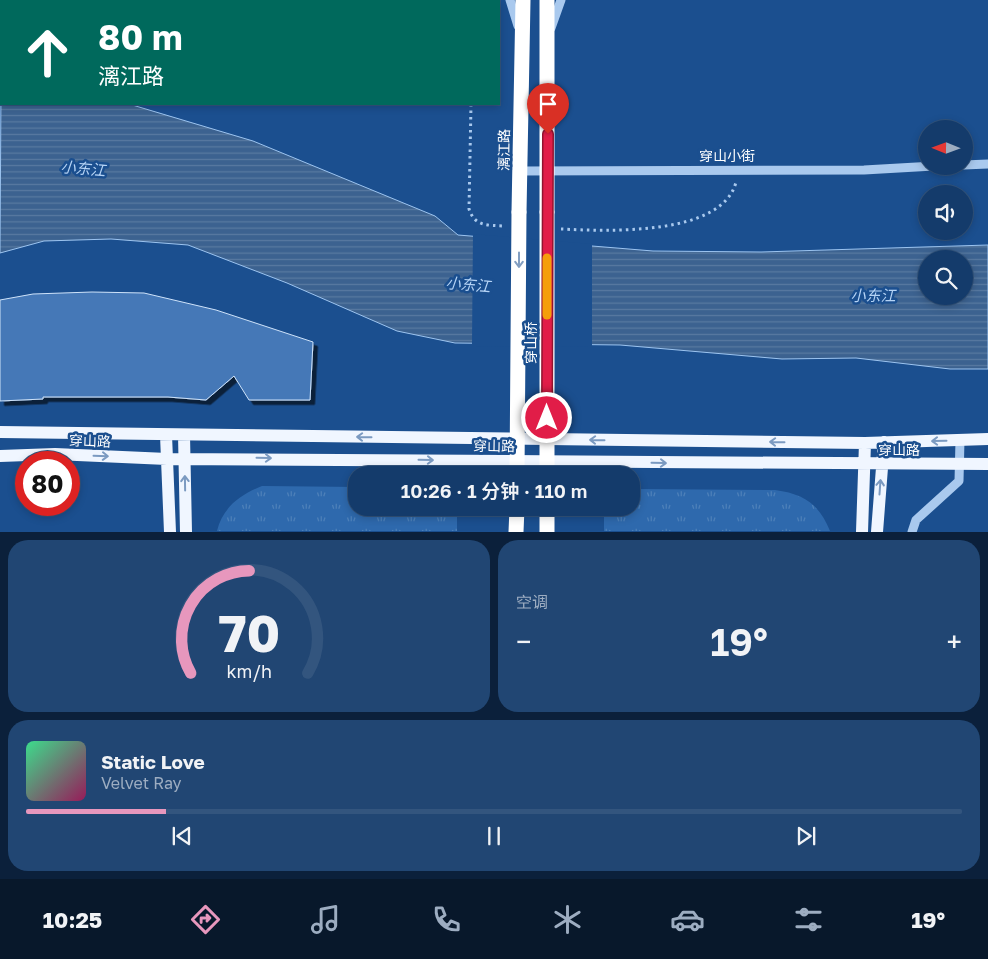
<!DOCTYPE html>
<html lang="zh">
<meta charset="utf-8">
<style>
:root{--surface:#143b6b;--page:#214673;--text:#f1f3f6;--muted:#9dadc1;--line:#33557e;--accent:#e797bd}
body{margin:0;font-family:"Golos Text","Noto Sans SC",sans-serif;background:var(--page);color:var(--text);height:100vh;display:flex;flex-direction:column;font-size:19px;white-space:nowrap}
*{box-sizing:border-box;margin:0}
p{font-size:16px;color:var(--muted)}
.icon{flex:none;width:28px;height:28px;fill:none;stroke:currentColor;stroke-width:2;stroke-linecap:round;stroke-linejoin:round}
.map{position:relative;height:532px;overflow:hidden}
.drawer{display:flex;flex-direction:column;gap:8px;padding:8px;background:#0b203b;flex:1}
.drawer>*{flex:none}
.guide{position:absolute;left:0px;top:0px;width:500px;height:105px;box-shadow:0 2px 8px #0003,0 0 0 1px var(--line);background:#00695c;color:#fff;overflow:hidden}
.needle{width:32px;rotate:271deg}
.tools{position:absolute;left:918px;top:120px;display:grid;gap:10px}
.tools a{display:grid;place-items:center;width:55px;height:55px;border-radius:50%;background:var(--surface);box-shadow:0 2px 8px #0003,0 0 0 1px var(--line);font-size:25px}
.speed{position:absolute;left:15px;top:451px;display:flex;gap:10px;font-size:25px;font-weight:700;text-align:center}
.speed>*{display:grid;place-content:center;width:65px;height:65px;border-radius:50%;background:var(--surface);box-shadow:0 2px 8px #0003,0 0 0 1px var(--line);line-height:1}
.speed .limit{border:8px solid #d22;background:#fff;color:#111}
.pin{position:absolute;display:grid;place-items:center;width:42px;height:42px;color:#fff;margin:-51px -21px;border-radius:50% 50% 50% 0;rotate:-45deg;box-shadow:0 0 5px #0007}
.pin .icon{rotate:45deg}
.me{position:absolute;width:55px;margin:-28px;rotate:0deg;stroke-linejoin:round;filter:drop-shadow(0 0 4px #0008)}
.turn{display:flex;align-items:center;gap:18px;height:105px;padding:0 15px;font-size:22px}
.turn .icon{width:65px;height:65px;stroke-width:2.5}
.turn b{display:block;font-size:35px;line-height:42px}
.big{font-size:38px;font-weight:600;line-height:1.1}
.drawer .widget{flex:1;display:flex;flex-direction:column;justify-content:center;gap:8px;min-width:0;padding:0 18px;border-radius:20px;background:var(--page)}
.drawer .dial{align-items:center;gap:0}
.dial svg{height:130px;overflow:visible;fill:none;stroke:var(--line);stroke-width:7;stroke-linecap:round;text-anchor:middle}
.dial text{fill:var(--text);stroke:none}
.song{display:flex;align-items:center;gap:15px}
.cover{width:60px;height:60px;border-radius:8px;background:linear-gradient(135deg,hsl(150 70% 55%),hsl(330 70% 35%))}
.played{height:5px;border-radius:2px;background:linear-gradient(90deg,var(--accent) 15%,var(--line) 15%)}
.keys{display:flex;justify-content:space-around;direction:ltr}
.heat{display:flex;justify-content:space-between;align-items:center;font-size:28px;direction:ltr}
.drawer .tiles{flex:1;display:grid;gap:8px;grid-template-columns:1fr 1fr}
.widget:last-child{grid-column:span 2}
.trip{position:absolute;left:348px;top:466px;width:292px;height:50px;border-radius:20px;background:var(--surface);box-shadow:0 2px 8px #0003,0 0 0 1px var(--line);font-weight:600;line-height:50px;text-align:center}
.dock{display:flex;height:80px;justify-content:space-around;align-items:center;background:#08182b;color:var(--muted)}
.dock .icon{width:35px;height:35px}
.dock .active{color:var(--accent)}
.dock b{font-size:22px;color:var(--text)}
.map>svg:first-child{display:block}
.grass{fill:url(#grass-tufts)}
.water{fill:url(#water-rules);stroke:#9cc4f0;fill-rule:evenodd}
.pier{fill:#1b4f8f}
.building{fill:#4478b7;stroke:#cfe3fa;filter:url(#shadow)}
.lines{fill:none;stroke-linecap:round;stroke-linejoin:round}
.path{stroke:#a9c9ee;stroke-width:3;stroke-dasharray:2.5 4;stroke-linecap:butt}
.minor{stroke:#a9c9ee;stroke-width:9}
.major{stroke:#f0f6ff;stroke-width:12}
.highway{stroke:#fff;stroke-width:15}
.highway-bridge{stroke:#fff;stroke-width:15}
.oneway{stroke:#829ec1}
.oneway2{stroke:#7b9ac1}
.route-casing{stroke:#92132f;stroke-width:12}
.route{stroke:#e11d48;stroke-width:9}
.slow{stroke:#f59e0b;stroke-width:9}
.labels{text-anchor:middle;stroke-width:5;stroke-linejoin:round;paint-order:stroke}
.street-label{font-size:14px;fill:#fff;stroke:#1b4f8f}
.water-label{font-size:15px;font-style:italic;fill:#b5d3f5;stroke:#1b4f8f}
</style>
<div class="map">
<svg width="988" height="532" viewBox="0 0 988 532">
<defs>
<pattern id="grass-tufts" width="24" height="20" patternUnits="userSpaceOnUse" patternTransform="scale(1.25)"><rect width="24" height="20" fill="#2e69ad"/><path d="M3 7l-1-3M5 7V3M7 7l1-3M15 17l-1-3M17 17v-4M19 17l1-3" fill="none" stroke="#4d80b9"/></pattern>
<pattern id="water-rules" width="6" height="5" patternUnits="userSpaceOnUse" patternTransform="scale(1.25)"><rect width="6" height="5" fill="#3c6290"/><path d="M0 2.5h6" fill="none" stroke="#597aa1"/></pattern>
<filter id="shadow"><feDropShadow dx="4.5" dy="4.5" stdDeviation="0" flood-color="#0009"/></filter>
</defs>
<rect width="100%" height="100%" fill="#1b4f8f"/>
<path class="grass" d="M 262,486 L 356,487 L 356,508 L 457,508 L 457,531 L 217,531 C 223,507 240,495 262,486 Z
M 631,489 L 775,490 C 804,494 819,504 830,531 L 604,531 L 604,508 L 631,508 Z"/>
<path class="water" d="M 1,87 L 1,104 L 129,104 L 253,141 L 435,216 L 458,235 L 653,251 L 761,252 L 988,245 L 988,369 L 950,369 L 856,358 L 782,359 L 620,345 L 455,343 L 397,331 L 287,283 L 188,245 L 111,239 L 44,241 L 0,253 ZM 926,259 L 964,259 L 964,296 L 926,296 Z"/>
<path class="pier" d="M 473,234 L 592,244 L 592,347 L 472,346 Z"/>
<path class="building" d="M 92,292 L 144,293 L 216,310 L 313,342 L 310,400 L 249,400 L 234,376 L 206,400 L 168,397 L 43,397 L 43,399 L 0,401 L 0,300 L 33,294 Z"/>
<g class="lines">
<path class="path" d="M 491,0 L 491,1
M 471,104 L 469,209 C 475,227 488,225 504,226
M 561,229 C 605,231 722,237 736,182"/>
<path class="minor" d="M 510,0 L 518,26
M 0,1 L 12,0
M 551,28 L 561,0
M 964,165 L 988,164
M 520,171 L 864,170 L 934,166
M 912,532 L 916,520 L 959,481 L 960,440"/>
<path class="major" d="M 0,432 L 865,443 L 988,439
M 166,435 L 170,532
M 184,435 L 186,532
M 0,456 L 55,454 L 167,459 L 988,464
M 862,532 L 865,443
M 877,532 L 884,442"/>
<path class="highway" d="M 547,0 L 547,212
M 519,212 L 523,0
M 516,532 L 517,508
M 547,532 L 547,508"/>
<path class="highway-bridge" d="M 547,212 L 547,475
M 517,475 L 519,212"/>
</g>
<defs><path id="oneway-shaft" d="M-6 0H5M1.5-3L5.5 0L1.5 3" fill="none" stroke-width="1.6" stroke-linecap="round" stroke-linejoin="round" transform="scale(1.25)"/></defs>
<use class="oneway" href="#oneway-shaft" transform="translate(519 260) rotate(90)"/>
<g class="oneway2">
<use href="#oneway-shaft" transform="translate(364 437) rotate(-179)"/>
<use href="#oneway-shaft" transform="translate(597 440) rotate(-179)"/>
<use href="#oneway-shaft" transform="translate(939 441) rotate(179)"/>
<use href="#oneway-shaft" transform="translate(777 442) rotate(-179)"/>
<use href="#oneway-shaft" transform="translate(101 456) rotate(2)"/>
<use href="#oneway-shaft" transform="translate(264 458) rotate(1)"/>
<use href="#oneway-shaft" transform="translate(426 460) rotate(1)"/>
<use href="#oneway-shaft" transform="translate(659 463) rotate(1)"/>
<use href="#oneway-shaft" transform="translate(185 483) rotate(-91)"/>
<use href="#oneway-shaft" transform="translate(880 487) rotate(-86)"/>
</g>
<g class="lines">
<g class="route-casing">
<path id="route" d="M 547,418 L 548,134"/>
</g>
<use href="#route" class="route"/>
<path class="slow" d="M 547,258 L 547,315"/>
</g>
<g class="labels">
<g class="street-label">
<text transform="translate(504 150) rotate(-89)" y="5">漓江路</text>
<text x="727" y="161">穿山小街</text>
<text transform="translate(531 343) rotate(-90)" y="5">穿山桥</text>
<text transform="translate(90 441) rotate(2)" y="5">穿山路</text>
<text transform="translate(494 446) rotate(1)" y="5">穿山路</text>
<text x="899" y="455">穿山路</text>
</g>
<g class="water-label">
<text transform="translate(83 169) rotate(5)" y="5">小东江</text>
<text transform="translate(468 285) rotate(5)" y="5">小东江</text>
<text x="873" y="301">小东江</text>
</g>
</g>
</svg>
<div class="tools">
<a><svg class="needle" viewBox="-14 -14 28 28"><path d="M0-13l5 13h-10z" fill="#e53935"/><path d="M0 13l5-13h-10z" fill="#9dadc1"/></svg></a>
<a><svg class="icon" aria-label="sound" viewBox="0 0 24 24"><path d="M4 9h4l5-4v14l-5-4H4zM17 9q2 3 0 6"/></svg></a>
<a><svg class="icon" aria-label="search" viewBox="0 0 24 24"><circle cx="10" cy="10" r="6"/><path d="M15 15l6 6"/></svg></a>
</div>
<div class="speed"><div class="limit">80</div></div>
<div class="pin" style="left:548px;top:134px;background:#d93025"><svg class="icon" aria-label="arrive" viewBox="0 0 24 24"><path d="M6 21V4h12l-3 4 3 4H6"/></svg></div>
<svg class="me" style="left:547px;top:418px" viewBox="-20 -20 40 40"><circle r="17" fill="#e11d48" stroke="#fff" stroke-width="3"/><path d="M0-11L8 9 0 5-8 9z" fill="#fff"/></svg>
<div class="trip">10:26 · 1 分钟 · 110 m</div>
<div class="guide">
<div class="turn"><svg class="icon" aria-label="ahead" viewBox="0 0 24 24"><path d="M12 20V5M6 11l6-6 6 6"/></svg><div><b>80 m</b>漓江路</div></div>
</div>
</div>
<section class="drawer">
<div class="tiles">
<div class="widget dial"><svg viewBox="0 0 100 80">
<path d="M14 69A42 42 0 1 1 86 69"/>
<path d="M14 69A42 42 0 0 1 50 6" stroke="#e797bd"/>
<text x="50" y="56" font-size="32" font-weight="700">70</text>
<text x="50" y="72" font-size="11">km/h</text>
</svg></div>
<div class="widget"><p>空调</p>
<div class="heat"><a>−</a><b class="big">19°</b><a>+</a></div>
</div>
<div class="widget">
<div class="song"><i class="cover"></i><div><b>Static Love</b><p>Velvet Ray</p></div></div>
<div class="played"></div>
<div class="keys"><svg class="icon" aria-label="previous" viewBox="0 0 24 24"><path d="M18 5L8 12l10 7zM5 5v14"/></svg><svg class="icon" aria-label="pause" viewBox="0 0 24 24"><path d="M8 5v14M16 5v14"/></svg><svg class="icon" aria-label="next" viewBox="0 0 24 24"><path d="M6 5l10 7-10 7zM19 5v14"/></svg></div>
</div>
</div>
</section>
<nav class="dock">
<b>10:25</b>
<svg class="icon active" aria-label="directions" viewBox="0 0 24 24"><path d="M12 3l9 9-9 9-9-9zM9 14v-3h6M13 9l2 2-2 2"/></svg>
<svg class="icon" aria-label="music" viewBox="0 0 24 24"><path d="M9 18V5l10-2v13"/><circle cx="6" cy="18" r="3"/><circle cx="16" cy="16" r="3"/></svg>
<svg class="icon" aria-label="phone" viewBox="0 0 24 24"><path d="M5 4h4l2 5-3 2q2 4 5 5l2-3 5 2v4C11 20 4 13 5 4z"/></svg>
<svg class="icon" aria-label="climate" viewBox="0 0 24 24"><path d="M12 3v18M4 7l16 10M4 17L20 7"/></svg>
<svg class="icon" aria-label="car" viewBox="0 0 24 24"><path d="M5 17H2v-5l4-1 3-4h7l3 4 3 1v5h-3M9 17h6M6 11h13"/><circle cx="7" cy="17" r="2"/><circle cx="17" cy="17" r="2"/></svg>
<svg class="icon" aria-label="filters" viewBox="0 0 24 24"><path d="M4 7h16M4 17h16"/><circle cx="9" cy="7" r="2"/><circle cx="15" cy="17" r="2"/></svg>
<b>19°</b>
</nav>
